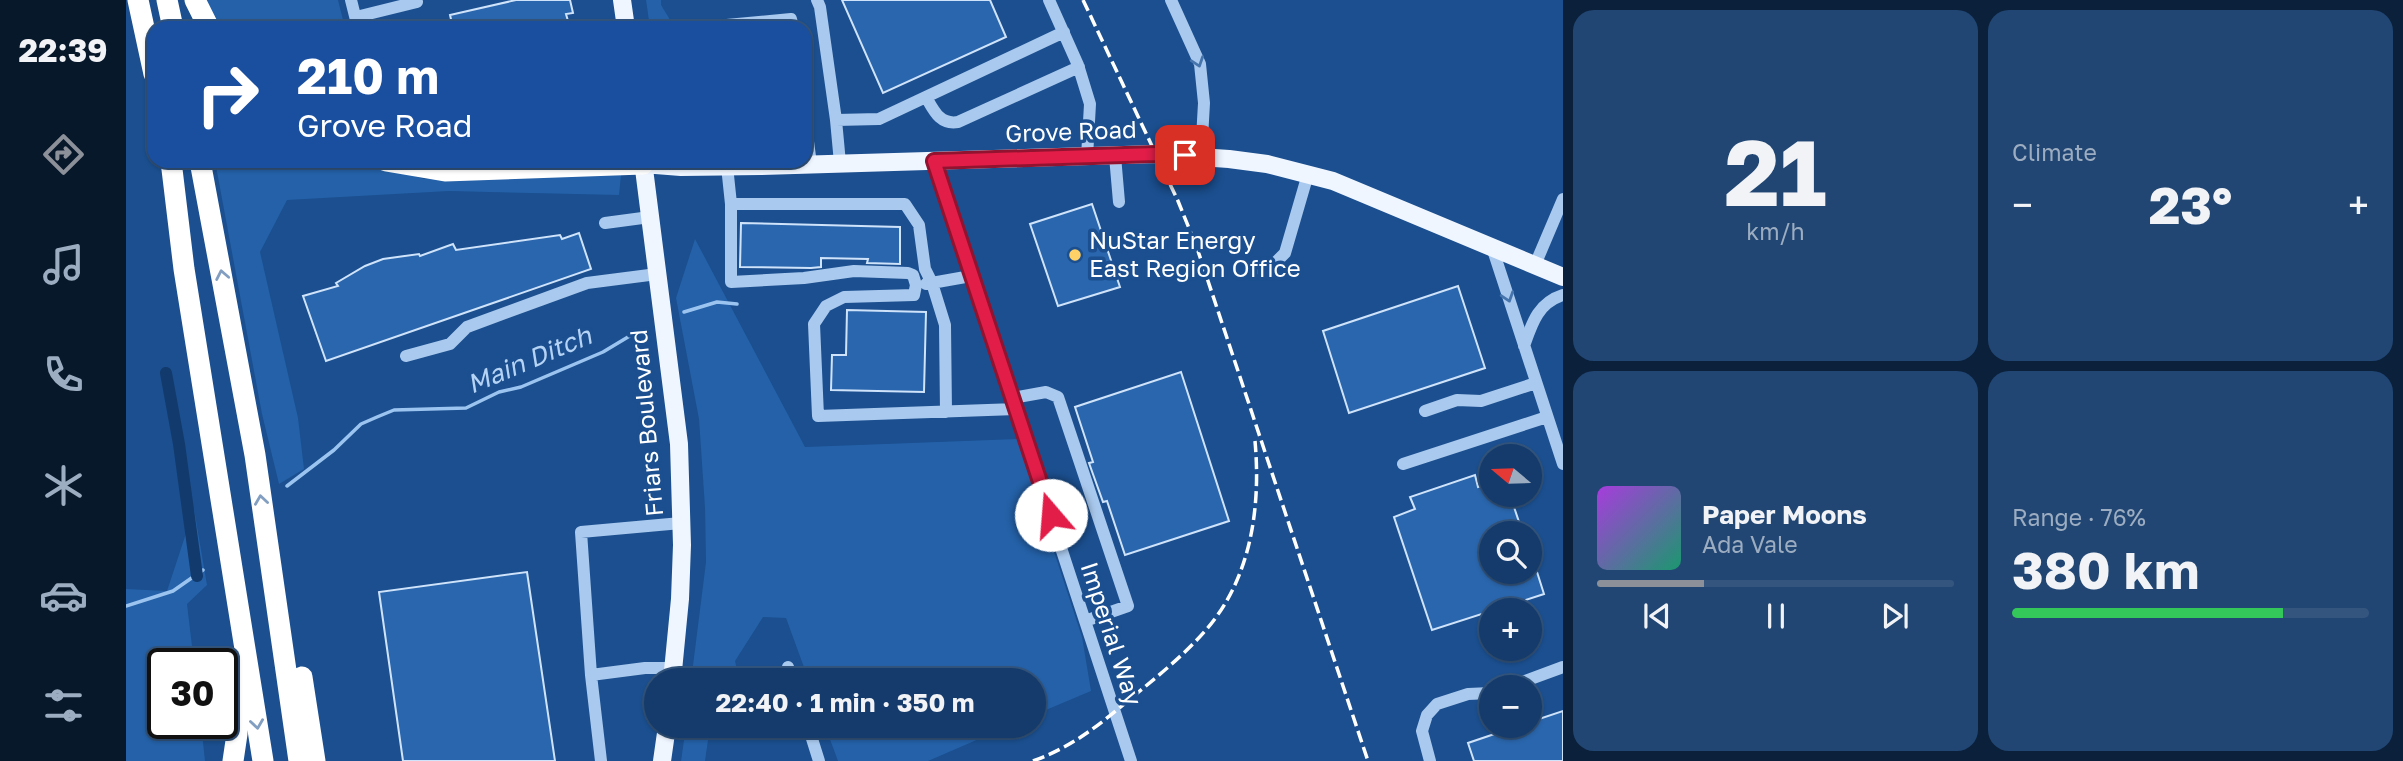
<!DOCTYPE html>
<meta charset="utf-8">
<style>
:root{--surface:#143b6b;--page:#214673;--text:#f1f3f6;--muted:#9dadc1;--line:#33557e;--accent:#8c9099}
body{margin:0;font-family:"Golos Text",sans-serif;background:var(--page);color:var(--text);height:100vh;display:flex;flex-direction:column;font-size:26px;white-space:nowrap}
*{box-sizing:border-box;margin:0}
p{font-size:23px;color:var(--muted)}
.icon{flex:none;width:38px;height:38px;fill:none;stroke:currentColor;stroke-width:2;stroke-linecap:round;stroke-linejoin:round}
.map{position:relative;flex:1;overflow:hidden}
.panel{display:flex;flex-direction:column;gap:10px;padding:10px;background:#0b203b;width:840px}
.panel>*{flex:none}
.hud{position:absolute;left:21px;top:21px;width:665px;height:147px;border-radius:21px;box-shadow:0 2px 5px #0004,0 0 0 2px var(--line);background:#1a4fa0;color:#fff;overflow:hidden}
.needle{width:46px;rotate:289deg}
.controls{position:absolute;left:1353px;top:444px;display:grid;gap:14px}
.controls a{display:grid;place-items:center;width:63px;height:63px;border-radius:50%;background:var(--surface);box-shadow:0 2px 5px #0004,0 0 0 2px var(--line);font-size:35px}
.speed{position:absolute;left:21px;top:648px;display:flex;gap:14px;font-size:35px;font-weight:700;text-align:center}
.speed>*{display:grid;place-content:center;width:91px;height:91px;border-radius:50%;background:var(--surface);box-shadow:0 2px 5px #0004,0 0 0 2px var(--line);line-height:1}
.speed .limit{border:4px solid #111;border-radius:10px;background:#fff;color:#111}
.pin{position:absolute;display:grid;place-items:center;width:60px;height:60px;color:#fff;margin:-30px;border-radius:14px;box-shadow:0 4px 10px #0006}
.me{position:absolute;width:77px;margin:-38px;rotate:342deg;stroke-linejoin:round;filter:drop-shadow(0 0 5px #0008)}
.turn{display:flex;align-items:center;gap:24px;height:147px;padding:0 35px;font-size:32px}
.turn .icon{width:91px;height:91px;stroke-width:2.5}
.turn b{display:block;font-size:49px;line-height:60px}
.big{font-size:52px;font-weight:700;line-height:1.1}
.panel .widget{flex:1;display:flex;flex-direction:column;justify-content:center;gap:10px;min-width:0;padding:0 24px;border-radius:21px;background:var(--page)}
.panel .dial{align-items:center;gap:0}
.dial b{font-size:91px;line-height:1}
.song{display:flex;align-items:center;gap:21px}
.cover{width:84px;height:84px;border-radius:10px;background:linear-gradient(135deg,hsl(280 70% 55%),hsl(160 70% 35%))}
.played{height:7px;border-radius:4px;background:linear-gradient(90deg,var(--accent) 30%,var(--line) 30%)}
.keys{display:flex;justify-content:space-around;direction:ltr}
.heat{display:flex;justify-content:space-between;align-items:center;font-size:38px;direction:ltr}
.charge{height:10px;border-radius:5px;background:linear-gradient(90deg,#34c759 76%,var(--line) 0)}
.panel .tiles{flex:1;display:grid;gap:10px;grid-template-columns:repeat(2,1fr)}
.trip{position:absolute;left:518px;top:668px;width:402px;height:70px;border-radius:35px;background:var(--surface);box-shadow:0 2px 5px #0004,0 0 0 2px var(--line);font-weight:700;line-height:70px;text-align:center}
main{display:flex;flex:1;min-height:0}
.tab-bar{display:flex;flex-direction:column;width:126px;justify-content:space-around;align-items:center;background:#08182b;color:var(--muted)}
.tab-bar .icon{width:49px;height:49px}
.tab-bar .current{color:var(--accent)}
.tab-bar b{font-size:32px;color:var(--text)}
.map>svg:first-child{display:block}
.green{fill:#2461a8}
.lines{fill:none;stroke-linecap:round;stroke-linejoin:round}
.stream{stroke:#9cc4f0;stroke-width:3.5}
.canal{stroke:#123a6d;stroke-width:12}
.building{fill:#2a66ad;stroke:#cfe3fa;stroke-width:2}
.minor{stroke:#a9c9ee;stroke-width:12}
.major{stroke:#f0f6ff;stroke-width:18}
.highway{stroke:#fff;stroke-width:21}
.rail{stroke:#fff;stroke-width:3.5;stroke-dasharray:12 5;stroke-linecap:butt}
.oneway{stroke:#4674ac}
.oneway2{stroke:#829ec1}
.route-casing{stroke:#92132f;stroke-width:18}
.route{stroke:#e11d48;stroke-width:12}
.poi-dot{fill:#ffd166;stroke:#1b4f8f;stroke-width:2.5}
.labels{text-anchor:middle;stroke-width:7;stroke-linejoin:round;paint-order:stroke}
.street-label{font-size:24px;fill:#fff;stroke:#1b4f8f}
.poi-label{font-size:24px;fill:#fff;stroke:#1b4f8f;text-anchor:start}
.water-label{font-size:26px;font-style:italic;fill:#b5d3f5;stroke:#1b4f8f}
</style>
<main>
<nav class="tab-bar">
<b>22:39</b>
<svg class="icon current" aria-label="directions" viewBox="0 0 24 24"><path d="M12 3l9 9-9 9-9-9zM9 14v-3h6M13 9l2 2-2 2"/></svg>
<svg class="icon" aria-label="music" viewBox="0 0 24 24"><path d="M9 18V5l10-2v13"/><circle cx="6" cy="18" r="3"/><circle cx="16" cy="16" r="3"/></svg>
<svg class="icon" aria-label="phone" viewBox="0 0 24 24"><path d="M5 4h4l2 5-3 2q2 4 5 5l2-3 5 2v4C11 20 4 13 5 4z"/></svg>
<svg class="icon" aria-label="climate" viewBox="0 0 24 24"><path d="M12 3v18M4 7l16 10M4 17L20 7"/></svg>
<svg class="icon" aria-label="car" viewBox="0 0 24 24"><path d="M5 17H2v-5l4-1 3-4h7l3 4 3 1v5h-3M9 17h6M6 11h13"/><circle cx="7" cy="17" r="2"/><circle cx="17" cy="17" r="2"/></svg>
<svg class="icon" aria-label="filters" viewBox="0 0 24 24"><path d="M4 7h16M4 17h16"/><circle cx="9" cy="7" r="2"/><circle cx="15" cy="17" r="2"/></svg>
</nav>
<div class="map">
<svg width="1437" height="761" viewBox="0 0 1437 761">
<rect width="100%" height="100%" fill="#1b4f8f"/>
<path class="green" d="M 76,0 L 212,0 L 219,28 L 96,28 L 79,9 Z
M 520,0 L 535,0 L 535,5 L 549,28 L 524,28 Z
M 89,161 L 240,161 L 298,179 L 495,175 L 493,195 L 323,191 L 161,200 L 134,252 L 172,418 L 178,469 L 153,484 L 136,414 Z
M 569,239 L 679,447 L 891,439 L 956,637 L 965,691 L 908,715 L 908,681 L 683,681 L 660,618 L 637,617 L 609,661 L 614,681 L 565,681 L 580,562 L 579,508 L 573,419 L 550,298 Z
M 68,509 L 81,585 L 61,604 L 68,663 L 37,663 L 37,723 L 75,723 L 79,761 L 0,761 L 0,589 L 41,591 Z
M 560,726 L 584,726 L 579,761 L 555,761 Z
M 699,726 L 883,726 L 802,761 L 712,761 Z"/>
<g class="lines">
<path class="stream" d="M 558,312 L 591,302 L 611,304
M 161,486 L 208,450 L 235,424 L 251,417 L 268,410 L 340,408 L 373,392 L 395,387 L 477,352 L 512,331
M 0,606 L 47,591 L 77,570"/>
<path class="canal" d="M 40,373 L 53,444 L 71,576"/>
</g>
<path class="building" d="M 390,0 L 444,0 L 447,13 L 440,14 L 442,21 L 413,28 L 327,28 L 324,15 Z
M 716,0 L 864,0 L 880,37 L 757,93 Z
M 966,204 L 994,287 L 932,306 L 904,224 Z
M 615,223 L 774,227 L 774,264 L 741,263 L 742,259 L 695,258 L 695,267 L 685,268 L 614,267 Z
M 453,233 L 465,269 L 200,361 L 177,296 L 212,286 L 210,283 L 239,266 L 257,259 L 293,254 L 294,256 L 327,244 L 330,250 L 434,235 L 436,239 Z
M 1332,286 L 1359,368 L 1223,413 L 1197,331 Z
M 721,310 L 800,312 L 798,392 L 705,390 L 706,355 L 720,355 Z
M 1055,372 L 1103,521 L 999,555 L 981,501 L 977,502 L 963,463 L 967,462 L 949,407 Z
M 1349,475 L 1352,487 L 1365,484 L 1365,495 L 1384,495 L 1397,534 L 1365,534 L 1365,572 L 1411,572 L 1418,594 L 1306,630 L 1268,517 L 1289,509 L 1284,497 Z
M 401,572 L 429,761 L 277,761 L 253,592 Z
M 1437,711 L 1437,761 L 1348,761 L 1342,743 L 1392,726 L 1404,726 L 1404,722 Z"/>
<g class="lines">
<path class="minor" d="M 225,0 L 232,28
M 691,0 L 694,7 L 710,120
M 923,0 L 952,65 L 964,104 L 961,157
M 1045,0 L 1074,64 L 1078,103 L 1075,156
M 230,17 L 291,2
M 568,28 L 665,19 L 667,28
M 800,97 C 808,111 814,125 832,122 L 953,67
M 679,119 L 685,164
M 989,156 L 993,202
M 808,161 L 1005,761
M 714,163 L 710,120 L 753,119 L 938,32
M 601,166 L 605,204 L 605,282 L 678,278 L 728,271 L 782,273 L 787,275 L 790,285 L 788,295 L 718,297 L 700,306 L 688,324 L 692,416 L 890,409
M 605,204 L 779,204 L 793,225 L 799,269 L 806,283 L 819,325 L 820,412
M 479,223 L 524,217
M 1366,247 L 1437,464
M 1409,265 L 1437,199
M 1125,270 L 1150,262 L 1159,253 L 1182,174
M 800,284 L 845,276
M 1398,346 C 1406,323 1412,303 1437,295
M 280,356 L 324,344 L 341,327 L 461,283 L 531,274
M 887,398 L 920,392 L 932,397 L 1002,606 L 959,621
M 1299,411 L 1331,400 L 1355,401 L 1410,383
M 1277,464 L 1421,417
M 662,667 L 666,681
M 465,675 L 455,532 L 555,523
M 1380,688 L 1437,667
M 682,726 L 693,761
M 475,761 L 465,675 L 519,668 L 548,668
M 1304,761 L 1296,731 L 1301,715 L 1311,704 L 1342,694 L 1365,693"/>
<path class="major" d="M 496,0 L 500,28
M 517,161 L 553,444 L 556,545 L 554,599 L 546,681
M 517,164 L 555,167 L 635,166 L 1030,154 L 1103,159 L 1141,164 L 1207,181 L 1437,277
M 536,761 L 541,726"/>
<path class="highway" d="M 12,0 L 28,74
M 41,0 L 47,28
M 69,0 L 83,28
M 45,161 L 58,269 L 137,761
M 74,161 L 129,455 L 173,761
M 260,161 L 319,171 L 517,164
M 176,677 L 189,761
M 107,761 L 111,734 L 109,663"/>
<path class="rail" d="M 957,0 L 1052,201 L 1071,248 L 1242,761
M 907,761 C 950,745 974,724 1009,695 C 1033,675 1058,655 1079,631 C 1125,579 1135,508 1129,441"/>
</g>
<defs><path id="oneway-chevron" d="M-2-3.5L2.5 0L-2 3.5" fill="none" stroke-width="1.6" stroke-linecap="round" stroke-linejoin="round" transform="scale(1.75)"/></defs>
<g class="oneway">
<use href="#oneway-chevron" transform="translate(1072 62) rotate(71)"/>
<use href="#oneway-chevron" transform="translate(1382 297) rotate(72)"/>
</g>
<g class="oneway2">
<use href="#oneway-chevron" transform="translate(96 275) rotate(-101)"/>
<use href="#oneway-chevron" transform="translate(135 500) rotate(-98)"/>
<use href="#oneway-chevron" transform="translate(131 724) rotate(82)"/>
</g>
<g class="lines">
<g class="route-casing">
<path id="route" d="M 925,515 L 808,161 L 1030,154 L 1059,155"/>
</g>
<use href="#route" class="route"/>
</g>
<circle class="poi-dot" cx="949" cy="255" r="7"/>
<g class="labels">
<g class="street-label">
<text transform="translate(945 132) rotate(-2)" y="8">Grove Road</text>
<text transform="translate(521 423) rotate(-95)" y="8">Friars Boulevard</text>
<text transform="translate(985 634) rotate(72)" y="8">Imperial Way</text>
</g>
<g class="poi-label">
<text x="963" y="249">NuStar Energy<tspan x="963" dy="28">East Region Office</tspan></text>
</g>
<g class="water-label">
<text transform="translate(403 360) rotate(-23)" y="9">Main Ditch</text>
</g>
</g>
</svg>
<div class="controls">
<a><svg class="needle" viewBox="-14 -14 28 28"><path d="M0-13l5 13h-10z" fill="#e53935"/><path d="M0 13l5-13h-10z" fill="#9dadc1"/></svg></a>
<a><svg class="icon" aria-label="search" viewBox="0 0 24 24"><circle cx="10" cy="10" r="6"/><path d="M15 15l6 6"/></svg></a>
<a>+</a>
<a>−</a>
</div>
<div class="speed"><div class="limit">30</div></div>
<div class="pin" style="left:1059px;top:155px;background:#d93025"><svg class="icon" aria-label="arrive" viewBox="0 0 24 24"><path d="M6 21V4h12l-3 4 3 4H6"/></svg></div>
<svg class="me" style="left:925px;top:515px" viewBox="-20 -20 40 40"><circle r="19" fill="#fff"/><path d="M0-13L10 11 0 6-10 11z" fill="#e11d48"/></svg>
<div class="trip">22:40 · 1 min · 350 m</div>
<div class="hud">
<div class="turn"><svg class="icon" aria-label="right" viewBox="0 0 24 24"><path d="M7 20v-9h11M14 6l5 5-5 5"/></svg><div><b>210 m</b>Grove Road</div></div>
</div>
</div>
<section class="panel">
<div class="tiles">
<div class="widget dial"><b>21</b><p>km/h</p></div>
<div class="widget"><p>Climate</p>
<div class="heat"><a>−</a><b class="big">23°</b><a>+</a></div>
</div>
<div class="widget">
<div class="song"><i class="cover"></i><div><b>Paper Moons</b><p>Ada Vale</p></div></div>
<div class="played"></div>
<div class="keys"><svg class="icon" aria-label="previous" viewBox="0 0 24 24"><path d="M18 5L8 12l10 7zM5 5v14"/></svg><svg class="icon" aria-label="pause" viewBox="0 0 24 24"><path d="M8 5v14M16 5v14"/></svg><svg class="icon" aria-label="next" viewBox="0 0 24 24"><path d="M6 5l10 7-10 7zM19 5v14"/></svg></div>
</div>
<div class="widget"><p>Range · 76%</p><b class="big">380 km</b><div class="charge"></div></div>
</div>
</section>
</main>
